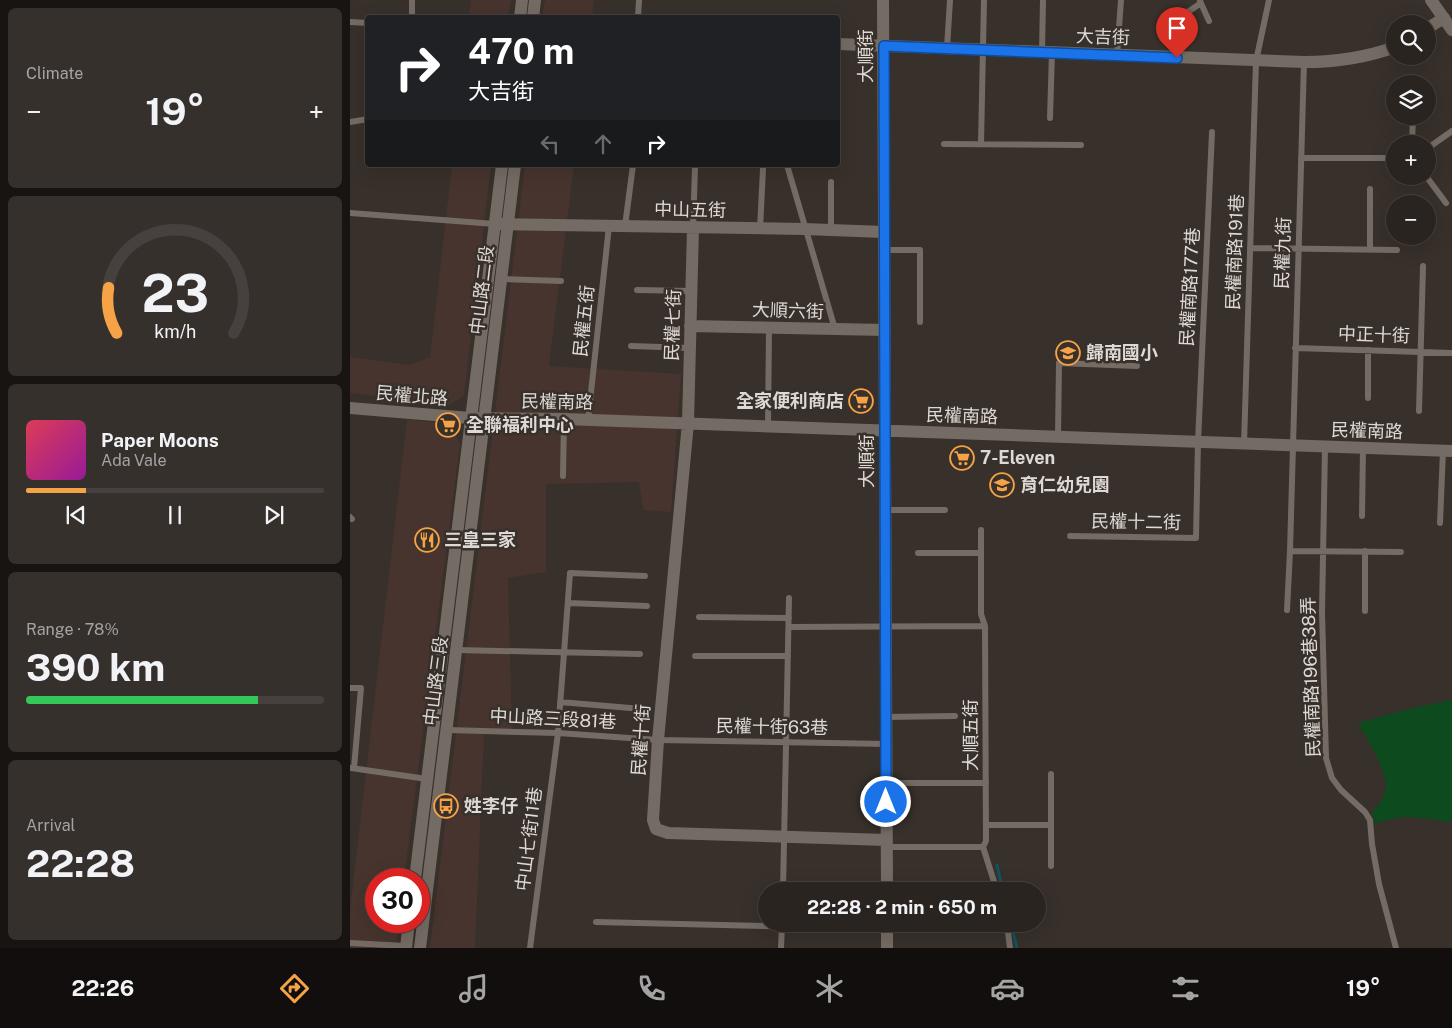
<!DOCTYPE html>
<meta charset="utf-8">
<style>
:root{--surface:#2a2420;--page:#36302d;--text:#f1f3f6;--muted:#a5a4a5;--line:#46413e;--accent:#f6a247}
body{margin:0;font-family:"Public Sans","Noto Sans TC",sans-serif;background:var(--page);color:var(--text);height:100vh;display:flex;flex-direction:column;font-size:19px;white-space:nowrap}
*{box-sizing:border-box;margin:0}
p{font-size:16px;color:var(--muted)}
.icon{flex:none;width:28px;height:28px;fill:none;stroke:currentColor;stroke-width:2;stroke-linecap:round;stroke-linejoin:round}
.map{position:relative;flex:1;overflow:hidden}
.details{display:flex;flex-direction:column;gap:8px;padding:8px;background:#171412;width:350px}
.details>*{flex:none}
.banner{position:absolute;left:15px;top:15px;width:475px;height:152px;border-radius:5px;box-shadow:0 5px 20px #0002,0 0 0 1px var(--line);background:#202124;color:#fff;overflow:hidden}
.controls{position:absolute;left:1036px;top:15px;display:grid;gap:10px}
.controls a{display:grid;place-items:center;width:50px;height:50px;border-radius:50%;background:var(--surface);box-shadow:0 5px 20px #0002,0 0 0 1px var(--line);font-size:25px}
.speed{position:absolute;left:15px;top:868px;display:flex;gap:10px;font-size:25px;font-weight:700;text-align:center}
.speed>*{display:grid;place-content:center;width:65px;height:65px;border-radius:50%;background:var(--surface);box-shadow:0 5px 20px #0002,0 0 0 1px var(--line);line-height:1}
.speed .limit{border:8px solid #d22;background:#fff;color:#111}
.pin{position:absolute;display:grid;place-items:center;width:42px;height:42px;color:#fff;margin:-51px -21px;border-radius:50% 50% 50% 0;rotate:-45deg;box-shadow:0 0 5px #0007}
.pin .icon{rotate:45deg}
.me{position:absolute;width:55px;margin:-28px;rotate:0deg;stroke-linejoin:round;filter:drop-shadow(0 0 4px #0008)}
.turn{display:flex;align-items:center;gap:18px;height:105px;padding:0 20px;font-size:22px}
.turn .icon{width:65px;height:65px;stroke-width:2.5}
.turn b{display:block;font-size:35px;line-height:42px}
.lanes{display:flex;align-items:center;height:48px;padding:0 20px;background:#0003;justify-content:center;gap:25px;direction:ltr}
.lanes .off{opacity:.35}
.big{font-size:38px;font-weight:700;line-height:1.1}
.details .tile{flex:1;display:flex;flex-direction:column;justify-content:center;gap:8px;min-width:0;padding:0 18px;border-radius:8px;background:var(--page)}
.details .dial{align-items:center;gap:0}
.dial svg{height:130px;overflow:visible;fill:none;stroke:var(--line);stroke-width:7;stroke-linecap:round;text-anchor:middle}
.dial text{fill:var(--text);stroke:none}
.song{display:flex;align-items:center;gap:15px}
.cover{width:60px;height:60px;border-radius:8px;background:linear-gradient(135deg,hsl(350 70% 55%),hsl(300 70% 35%))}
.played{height:5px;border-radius:2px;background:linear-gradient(90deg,var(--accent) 20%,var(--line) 20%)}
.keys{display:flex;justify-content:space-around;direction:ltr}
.heat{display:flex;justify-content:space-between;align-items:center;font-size:28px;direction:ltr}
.charge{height:8px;border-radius:4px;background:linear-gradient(90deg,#34c759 78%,var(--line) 0)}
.trip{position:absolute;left:408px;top:882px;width:288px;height:50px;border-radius:25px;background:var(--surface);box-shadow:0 5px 20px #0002,0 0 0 1px var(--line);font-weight:700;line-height:50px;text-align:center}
.dock{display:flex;height:80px;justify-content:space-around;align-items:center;background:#110e0d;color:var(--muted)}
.dock .icon{width:35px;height:35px}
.dock .active{color:var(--accent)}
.dock b{font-size:22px;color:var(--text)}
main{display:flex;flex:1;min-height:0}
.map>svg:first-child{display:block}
.commercial{fill:#47342e}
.green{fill:#0d4a1e}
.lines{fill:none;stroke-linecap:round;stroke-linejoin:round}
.stream{stroke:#115362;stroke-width:3}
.lane{stroke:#746b64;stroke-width:6}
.street{stroke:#746b64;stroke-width:12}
.secondary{stroke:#746b64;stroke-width:12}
.route-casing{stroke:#114b97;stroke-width:12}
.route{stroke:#1a73e8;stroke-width:9}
.labels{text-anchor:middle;stroke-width:5;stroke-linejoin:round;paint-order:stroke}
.street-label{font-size:18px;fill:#ded9d5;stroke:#38302a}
.poi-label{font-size:18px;font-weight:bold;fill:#ded9d5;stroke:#38302a;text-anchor:start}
</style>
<main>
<section class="details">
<div class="tile"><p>Climate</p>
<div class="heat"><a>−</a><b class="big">19°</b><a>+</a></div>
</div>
<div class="tile dial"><svg viewBox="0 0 100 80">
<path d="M14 69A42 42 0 1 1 86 69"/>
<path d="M14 69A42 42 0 0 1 9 41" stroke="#f6a247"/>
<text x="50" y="56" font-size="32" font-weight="700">23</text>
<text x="50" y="72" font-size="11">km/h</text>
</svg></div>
<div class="tile">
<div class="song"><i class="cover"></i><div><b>Paper Moons</b><p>Ada Vale</p></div></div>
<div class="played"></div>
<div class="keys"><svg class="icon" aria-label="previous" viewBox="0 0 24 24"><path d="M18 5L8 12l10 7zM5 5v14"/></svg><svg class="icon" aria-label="pause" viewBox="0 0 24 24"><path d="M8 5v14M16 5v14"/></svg><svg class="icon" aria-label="next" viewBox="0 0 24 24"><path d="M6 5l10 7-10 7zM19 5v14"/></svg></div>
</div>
<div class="tile"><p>Range · 78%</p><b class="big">390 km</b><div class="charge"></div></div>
<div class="tile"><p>Arrival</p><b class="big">22:28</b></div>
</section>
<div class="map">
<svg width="1102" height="948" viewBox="0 0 1102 948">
<rect width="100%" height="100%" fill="#38302a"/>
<path class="commercial" d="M 121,0 L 161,0 L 158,17 L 119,17 Z
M 195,0 L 244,0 L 242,17 L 192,17 Z
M 102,165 L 141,165 L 114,396 L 99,405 L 0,393 L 0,357 L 59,365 L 80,357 Z
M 175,165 L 224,165 L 199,366 L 331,374 L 321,512 L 293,510 L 289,482 L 196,484 L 196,572 L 158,578 L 162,732 L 134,733 L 125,948 L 80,948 Z
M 57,419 L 100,424 L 110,444 L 54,879 L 26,879 L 26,921 L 49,921 L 46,948 L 0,948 L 0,910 Z"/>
<path class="green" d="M 1102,700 L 1102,819 L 1099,822 C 1073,818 1050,813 1025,824 L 1022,812 C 1029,805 1036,795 1036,785 C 1036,769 1016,737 1008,723 L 1062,708 Z"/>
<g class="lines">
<path class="stream" d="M 647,865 L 653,891
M 661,924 L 667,948"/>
<path class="lane" d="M 850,1 L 859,21
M 62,18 L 62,0
M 288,18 L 289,0
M 826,20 L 851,3
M 0,22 L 18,23
M 597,48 L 600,0
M 692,52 L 693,0
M 767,55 L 771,0
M 954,62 L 940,551 L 1051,552
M 700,118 L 702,52
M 0,122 L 18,119
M 594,144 L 731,145
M 631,144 L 634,0
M 1062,144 L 1063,116
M 1078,148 L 1102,131
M 951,158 L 1045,158
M 437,165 L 485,329
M 1076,176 L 1096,203
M 0,213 L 145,224
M 275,226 L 283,165
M 343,228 L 345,168
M 410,229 L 413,169
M 481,231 L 481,182
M 900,248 L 1047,250
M 1020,249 L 1020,189
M 534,250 L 570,250 L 570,322
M 151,279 L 211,281
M 287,290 L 341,291
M 281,346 L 340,348
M 945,348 L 1102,353
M 1018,398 L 1018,350
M 1069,411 L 1073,266
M 238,420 L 259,226
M 418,426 L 419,328
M 708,437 L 709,363 L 787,366
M 894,444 L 906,61 L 919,0
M 975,447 L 972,612 L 976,758 L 982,778 L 991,790 L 1015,812 L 1020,820 L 1022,844 L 1029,884 L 1046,948
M 213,476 L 214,419
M 535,510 L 595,510
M 1012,516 L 1013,448
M 0,517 L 2,519
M 1090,523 L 1093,451
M 631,530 L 631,614 L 635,626
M 720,536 L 846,538 L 848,442 L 862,132
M 568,553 L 631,553
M 218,603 L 297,606
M 937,610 L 940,551
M 1015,611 L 1015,551
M 349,617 L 439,618
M 439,627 L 635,626 L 636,841 L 633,847 L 536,847
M 107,650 L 290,654
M 345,656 L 438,656
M 0,688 L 11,688 L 4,768
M 210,702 L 292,709
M 536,717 L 605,716
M 97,730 L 208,733 L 308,740 L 536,744
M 1,768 L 77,779
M 536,783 L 636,783
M 636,825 L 701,825
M 633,847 L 647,891
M 701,866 L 701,774
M 433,891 L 439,598
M 246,922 L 492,928
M 657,924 L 660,948
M 0,943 L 56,946
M 180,948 L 208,733 L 220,573 L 295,576
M 431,948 L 432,925"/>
<path class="street" d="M 533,0 L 537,891
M 1078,28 L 1094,18
M 488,44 L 954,62 C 986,62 1015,58 1045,47
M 147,224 L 454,229 L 534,232
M 343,228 L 338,423 L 308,740 L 303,820 L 306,829 L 318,833 L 536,840
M 340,326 L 535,330
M 0,408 L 120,418 L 214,419 L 1102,451
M 537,924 L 537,948"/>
<path class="secondary" d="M 1081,0 L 1102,30
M 170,18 L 172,0
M 183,18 L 185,0
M 65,879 L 152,165
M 56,948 L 59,921
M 70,948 L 165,165"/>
</g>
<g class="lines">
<g class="route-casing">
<path id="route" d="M 536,802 L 534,46 L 827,58"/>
</g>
<use href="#route" class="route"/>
</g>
<defs>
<g id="school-ring" transform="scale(1.25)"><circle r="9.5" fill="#38302a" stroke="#f6a247" stroke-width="1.5"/><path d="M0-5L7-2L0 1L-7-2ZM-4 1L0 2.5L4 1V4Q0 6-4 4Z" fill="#f6a247"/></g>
<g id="supermarket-ring" transform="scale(1.25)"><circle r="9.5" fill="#38302a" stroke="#f6a247" stroke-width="1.5"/><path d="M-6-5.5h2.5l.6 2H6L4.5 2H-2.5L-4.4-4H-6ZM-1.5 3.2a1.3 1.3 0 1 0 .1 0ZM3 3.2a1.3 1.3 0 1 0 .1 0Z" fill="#f6a247"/></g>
<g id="restaurant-ring" transform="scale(1.25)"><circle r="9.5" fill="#38302a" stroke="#f6a247" stroke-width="1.5"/><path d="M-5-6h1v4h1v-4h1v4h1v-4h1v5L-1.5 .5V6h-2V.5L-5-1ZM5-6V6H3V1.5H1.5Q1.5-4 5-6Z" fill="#f6a247"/></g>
<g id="bus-ring" transform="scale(1.25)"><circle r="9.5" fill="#38302a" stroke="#f6a247" stroke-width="1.5"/><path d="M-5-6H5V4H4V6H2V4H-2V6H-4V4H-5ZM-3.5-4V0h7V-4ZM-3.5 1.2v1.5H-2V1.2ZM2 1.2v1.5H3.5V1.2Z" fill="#f6a247"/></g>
</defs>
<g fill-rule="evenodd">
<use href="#school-ring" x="718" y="353"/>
<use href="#supermarket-ring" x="511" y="401"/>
<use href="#supermarket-ring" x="98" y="425"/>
<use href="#supermarket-ring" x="612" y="458"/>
<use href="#school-ring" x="652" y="485"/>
<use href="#restaurant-ring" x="77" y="540"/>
<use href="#bus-ring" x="96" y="806"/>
</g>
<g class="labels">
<g class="street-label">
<text transform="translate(753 37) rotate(2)" y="6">大吉街</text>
<text transform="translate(516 56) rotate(-90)" y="6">大順街</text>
<text transform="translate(340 210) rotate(1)" y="6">中山五街</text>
<text transform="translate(885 252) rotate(-88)" y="6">民權南路191巷</text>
<text transform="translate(933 253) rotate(-88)" y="6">民權九街</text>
<text transform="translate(840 287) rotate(-87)" y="6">民權南路177巷</text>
<text transform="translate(132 290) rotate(-83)" y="6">中山路二段</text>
<text transform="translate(438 311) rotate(2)" y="6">大順六街</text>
<text transform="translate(234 321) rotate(-84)" y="6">民權五街</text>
<text transform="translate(323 325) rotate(-88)" y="6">民權七街</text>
<text transform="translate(1024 335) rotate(2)" y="6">中正十街</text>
<text transform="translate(62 396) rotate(5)" y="6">民權北路</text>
<text transform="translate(207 402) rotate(1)" y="6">民權南路</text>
<text transform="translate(612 416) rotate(2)" y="6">民權南路</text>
<text transform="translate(1017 431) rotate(2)" y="6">民權南路</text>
<text transform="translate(517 461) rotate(-90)" y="6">大順街</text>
<text transform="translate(786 522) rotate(1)" y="6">民權十二街</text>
<text transform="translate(961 677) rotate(-92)" y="6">民權南路196巷38弄</text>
<text transform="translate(86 681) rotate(-83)" y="6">中山路三段</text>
<text transform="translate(203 719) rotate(3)" y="6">中山路三段81巷</text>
<text transform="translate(422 727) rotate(1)" y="6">民權十街63巷</text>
<text transform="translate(621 735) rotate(-90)" y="6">大順五街</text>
<text transform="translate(291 740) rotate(-86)" y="6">民權十街</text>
<text transform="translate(179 839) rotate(-83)" y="6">中山七街11巷</text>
</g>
<g class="poi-label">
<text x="736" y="359">歸南國小</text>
<text x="494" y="407" text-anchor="end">全家便利商店</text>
<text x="116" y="431">全聯福利中心</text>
<text x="630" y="464">7-Eleven</text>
<text x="670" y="491">育仁幼兒園</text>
<text x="94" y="546">三皇三家</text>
<text x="114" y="812">姓李仔</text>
</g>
</g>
</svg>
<div class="controls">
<a><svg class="icon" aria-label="search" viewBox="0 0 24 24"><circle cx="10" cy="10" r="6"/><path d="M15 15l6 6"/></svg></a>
<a><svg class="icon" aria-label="layers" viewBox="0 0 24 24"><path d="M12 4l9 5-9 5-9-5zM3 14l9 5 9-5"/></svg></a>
<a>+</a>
<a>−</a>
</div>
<div class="speed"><div class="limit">30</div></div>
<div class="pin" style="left:827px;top:58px;background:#d93025"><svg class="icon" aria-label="arrive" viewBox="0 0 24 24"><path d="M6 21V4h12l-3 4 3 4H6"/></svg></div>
<svg class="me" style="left:536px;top:802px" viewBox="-20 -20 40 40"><circle r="17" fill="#1a73e8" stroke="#fff" stroke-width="3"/><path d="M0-11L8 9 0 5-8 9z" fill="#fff"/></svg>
<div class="trip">22:28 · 2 min · 650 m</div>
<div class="banner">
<div class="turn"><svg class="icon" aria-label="right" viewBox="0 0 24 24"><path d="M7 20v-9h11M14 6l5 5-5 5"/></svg><div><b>470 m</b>大吉街</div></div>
<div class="lanes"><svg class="icon off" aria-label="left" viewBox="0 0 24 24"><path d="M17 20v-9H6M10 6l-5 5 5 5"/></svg><svg class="icon off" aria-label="ahead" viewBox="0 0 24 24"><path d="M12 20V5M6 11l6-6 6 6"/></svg><svg class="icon" aria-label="right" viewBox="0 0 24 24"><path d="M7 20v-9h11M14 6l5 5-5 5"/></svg></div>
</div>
</div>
</main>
<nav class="dock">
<b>22:26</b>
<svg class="icon active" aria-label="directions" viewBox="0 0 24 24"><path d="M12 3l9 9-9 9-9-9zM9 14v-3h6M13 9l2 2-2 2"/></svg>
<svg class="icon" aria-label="music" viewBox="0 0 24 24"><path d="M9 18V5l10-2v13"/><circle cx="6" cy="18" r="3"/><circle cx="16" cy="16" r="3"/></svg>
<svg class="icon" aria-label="phone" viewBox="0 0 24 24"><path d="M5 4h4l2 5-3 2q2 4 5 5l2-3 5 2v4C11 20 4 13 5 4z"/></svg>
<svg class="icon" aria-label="climate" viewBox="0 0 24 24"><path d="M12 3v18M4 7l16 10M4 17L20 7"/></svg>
<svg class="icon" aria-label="car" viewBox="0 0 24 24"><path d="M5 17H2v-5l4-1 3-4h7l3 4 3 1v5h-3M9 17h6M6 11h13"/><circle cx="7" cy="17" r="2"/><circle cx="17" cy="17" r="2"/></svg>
<svg class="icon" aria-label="filters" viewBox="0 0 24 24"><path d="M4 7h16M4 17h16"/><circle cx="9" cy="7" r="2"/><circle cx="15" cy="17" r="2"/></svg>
<b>19°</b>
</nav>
